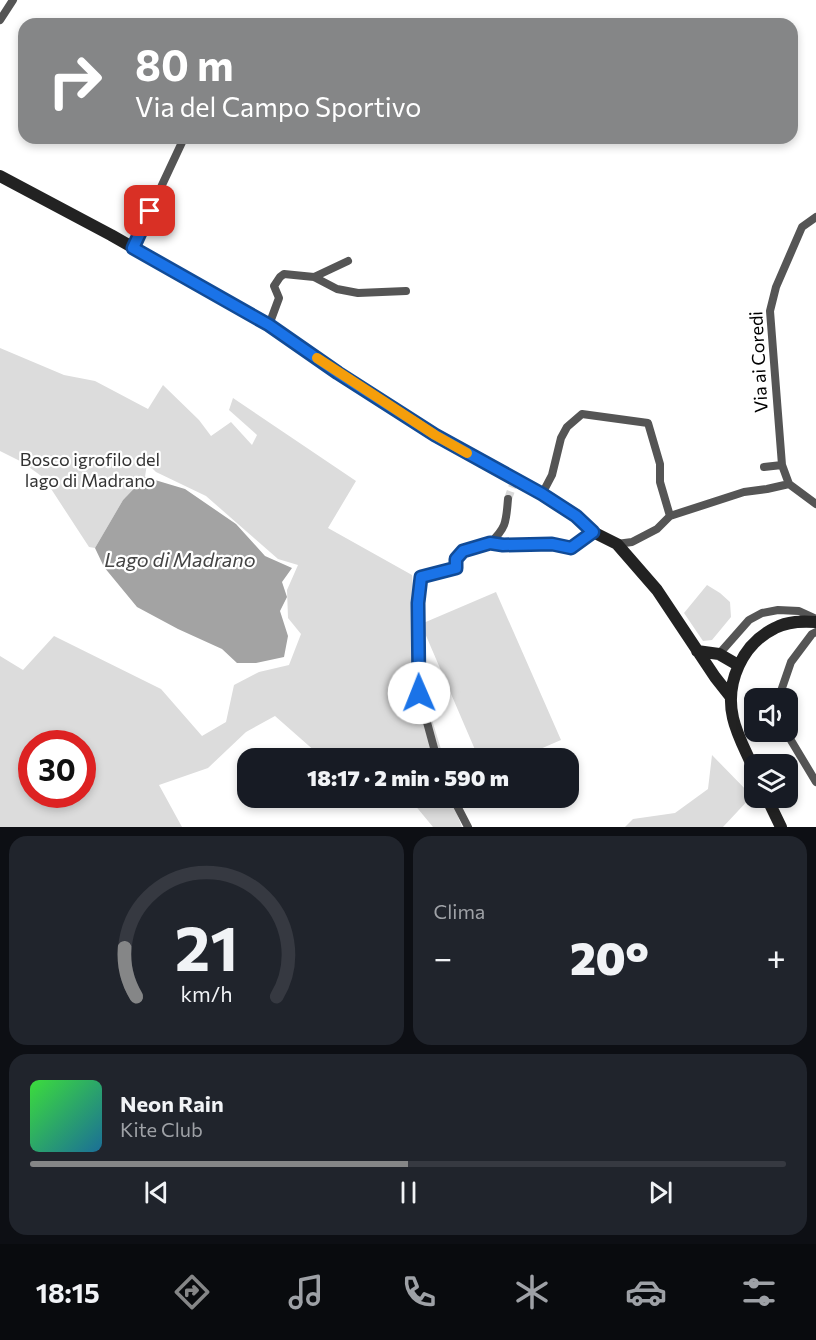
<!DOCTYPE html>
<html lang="it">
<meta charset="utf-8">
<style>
:root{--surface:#171b24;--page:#20242c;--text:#f1f3f6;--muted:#9ea1a6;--line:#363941;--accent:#858687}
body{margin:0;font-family:Commissioner,sans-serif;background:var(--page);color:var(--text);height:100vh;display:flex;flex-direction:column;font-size:22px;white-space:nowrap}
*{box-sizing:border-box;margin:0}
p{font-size:20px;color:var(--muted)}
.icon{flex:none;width:33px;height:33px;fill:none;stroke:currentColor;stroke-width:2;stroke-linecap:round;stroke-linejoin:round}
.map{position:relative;height:827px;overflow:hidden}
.drawer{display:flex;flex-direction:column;gap:9px;padding:9px;background:#0d0f14;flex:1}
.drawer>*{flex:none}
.banner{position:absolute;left:18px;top:18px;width:780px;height:126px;border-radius:18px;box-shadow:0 3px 9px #0003;background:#858687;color:#fff;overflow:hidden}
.controls{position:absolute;left:744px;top:688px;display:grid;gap:12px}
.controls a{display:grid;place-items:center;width:54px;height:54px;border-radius:12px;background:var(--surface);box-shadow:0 3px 9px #0003;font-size:30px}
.speed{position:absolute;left:18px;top:730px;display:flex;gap:12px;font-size:30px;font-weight:700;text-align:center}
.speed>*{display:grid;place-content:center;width:78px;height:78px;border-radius:50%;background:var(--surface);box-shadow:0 3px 9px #0003;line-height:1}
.speed .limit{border:9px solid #d22;background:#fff;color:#111}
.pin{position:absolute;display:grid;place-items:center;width:51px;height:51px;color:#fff;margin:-26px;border-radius:12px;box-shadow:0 3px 9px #0006}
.me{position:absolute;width:66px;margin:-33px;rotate:359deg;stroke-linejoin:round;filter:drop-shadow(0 0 4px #0008)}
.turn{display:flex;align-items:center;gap:21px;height:126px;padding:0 18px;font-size:27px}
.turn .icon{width:78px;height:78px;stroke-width:2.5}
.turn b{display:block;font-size:42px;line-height:51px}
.big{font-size:45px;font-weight:800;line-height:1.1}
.drawer .tile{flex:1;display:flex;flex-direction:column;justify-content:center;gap:9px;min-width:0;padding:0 21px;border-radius:18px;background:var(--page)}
.drawer .dial{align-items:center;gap:0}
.dial svg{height:156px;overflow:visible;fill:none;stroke:var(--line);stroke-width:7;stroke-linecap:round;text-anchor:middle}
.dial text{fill:var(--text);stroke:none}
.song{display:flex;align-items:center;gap:18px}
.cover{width:72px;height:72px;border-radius:9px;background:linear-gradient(135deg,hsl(120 70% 55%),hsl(200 70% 35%))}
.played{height:6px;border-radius:3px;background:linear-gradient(90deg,var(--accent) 50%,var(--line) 50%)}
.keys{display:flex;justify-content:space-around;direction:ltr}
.heat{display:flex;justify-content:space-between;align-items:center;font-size:33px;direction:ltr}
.drawer .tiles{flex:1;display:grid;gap:9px;grid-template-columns:1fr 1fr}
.tile:last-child{grid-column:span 2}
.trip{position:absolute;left:237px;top:748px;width:342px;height:60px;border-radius:18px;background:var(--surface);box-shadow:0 3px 9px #0003;font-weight:800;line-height:60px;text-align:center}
.menu{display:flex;height:96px;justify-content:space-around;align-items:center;background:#090b0e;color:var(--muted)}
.menu .icon{width:42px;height:42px}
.menu .selected{color:var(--accent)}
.menu b{font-size:27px;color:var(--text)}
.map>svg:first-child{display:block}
.green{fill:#dcdcdc;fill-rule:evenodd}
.water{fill:#a3a3a3}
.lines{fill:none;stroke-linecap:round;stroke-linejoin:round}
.street-tunnel{stroke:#d9d9d9;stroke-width:8;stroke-dasharray:8 4;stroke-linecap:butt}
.street{stroke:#555;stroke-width:8}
.secondary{stroke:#222;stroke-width:12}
.route-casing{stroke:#114b97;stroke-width:15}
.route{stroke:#1a73e8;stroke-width:10}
.slow{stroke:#f59e0b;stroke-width:10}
.labels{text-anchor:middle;stroke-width:4.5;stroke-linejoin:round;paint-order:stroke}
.street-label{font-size:18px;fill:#000;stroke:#fff}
.park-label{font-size:18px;fill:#333;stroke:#fff}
.water-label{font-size:20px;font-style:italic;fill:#444;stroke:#fff}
</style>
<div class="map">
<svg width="816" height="827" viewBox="0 0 816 827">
<rect width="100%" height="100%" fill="#fff"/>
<path class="green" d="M 0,348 L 64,375 L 95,381 L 148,409 L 163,385 L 199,420 L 211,436 L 231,422 L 252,445 L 257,435 L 229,410 L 233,398 L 356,481 L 328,528 L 412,575 L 421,684 L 444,759 L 312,759 L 317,753 L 275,716 L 246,732 L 208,768 L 159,785 L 182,827 L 0,827 L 0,656 L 23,670 L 54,636 L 161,689 L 202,736 L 226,722 L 234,685 L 259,672 L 289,665 L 301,634 L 288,618 L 287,590 L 298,565 L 278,559 L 206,496 L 156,472 L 147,463 L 145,477 L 123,500 L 95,548 L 89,547 L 44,478 L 22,462 L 0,451 ZM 32,744 L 82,744 L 82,795 L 32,795 Z
M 707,585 L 720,593 L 730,602 L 731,617 L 712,640 L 703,641 L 684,613 Z
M 496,592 L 561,740 L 517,759 L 479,759 L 421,624 Z
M 712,755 L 752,796 L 723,827 L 625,827 L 633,819 L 675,813 L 708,789 Z
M 409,798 L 451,798 L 462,827 L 433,827 Z"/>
<path class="water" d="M 145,477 L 185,489 L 236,524 L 265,556 L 292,568 L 282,582 L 287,597 L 280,611 L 288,636 L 284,657 L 256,663 L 237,663 L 222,649 L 178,629 L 137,607 L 104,567 L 95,548 L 123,500 Z"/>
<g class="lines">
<path class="street-tunnel" d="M 508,499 L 513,485"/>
<path class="street" d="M 0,20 L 13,0
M 816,217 L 802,227 L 776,287 L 770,311 L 782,465 L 789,484 L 816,504
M 133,247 L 184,138
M 314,277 L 348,261
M 269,325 L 279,298 L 274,286 L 280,277 L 284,274 L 314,277 L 337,289 L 358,293 L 406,291
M 764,467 L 782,465
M 542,494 L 552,475 L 561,438 L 567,427 L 582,414 L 648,423 L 660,464 L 660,482 L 670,516
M 490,543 C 507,527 506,521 508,499
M 617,544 L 632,542 L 657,529 L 670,516 L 744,492 L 767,489 L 789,484
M 719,654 L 749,620 L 762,613 L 778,610 L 799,611 L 816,619
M 783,699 L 781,691 L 791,662 L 812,634 L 816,632
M 786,732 L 816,782
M 437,759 L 419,693 L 418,603 L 421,577 L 456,569 L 456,559 L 463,551 L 490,543 L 503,545 L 552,544 L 571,548 L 593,532
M 453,798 L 468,827"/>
<path class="secondary" d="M 0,176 L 111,235 L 269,325 L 338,373 L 435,435 L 542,494 L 576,516 L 593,532 L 617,544 L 657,590 L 715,677 L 730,696
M 697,651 L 719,654 L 738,665
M 754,770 C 747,753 737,736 733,718 C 725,683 742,644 775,628 C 788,621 802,621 816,622
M 767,798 L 781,827"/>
</g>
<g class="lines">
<g class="route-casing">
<path id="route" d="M 150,211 L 133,248 L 269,325 L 338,373 L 435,435 L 542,494 L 576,516 L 593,532 L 571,548 L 552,544 L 503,545 L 490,543 L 463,551 L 456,559 L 456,568 L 421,577 L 418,603 L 419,693"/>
</g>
<use href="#route" class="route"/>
<path class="slow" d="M 317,358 L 435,435 L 467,453"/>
</g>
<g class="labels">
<g class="street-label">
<text transform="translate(759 362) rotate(-93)" y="6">Via ai Coredi</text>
</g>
<g class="park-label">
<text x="90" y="466">Bosco igrofilo del<tspan x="90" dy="21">lago di Madrano</tspan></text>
</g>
<g class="water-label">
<text x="180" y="567">Lago di Madrano</text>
</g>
</g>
</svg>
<div class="controls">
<a><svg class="icon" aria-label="sound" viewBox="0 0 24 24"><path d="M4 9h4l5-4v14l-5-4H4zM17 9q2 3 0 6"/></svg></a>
<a><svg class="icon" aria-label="layers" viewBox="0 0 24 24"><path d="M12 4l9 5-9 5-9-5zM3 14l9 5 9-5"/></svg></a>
</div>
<div class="speed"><div class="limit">30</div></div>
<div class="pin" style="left:150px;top:211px;background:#d93025"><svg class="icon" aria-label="arrive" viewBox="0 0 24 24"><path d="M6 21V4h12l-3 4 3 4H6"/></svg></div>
<svg class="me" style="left:419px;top:693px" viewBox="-20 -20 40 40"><circle r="19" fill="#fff"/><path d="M0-13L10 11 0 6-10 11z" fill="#1a73e8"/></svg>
<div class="trip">18:17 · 2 min · 590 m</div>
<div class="banner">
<div class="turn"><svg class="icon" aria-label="right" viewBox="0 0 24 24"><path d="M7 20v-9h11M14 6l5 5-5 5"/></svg><div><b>80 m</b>Via del Campo Sportivo</div></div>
</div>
</div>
<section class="drawer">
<div class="tiles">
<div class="tile dial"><svg viewBox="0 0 100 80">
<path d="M14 69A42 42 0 1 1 86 69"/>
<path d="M14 69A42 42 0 0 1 8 44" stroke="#858687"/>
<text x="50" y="56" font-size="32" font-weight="700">21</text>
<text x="50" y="72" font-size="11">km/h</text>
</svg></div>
<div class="tile"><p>Clima</p>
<div class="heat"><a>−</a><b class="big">20°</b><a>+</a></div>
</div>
<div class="tile">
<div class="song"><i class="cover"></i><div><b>Neon Rain</b><p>Kite Club</p></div></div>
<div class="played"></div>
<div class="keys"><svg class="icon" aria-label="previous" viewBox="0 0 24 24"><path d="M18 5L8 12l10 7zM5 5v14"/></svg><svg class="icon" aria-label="pause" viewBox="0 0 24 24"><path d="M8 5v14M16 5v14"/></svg><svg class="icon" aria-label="next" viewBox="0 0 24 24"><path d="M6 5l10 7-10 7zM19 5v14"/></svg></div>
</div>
</div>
</section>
<nav class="menu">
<b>18:15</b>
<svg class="icon selected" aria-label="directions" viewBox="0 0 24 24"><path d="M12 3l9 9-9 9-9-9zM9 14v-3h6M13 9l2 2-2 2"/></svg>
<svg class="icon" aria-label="music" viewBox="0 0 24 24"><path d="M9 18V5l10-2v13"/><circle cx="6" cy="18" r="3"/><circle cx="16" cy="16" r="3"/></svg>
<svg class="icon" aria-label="phone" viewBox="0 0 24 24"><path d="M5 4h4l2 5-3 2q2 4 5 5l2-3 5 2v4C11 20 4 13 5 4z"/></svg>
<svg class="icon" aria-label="climate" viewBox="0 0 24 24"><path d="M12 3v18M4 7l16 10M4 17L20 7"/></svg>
<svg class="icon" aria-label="car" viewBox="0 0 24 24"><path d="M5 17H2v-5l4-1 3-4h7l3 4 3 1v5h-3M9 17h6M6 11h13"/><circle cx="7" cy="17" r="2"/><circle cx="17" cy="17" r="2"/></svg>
<svg class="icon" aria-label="filters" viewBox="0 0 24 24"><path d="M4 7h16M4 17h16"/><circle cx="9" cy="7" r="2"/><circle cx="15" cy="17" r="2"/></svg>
</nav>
